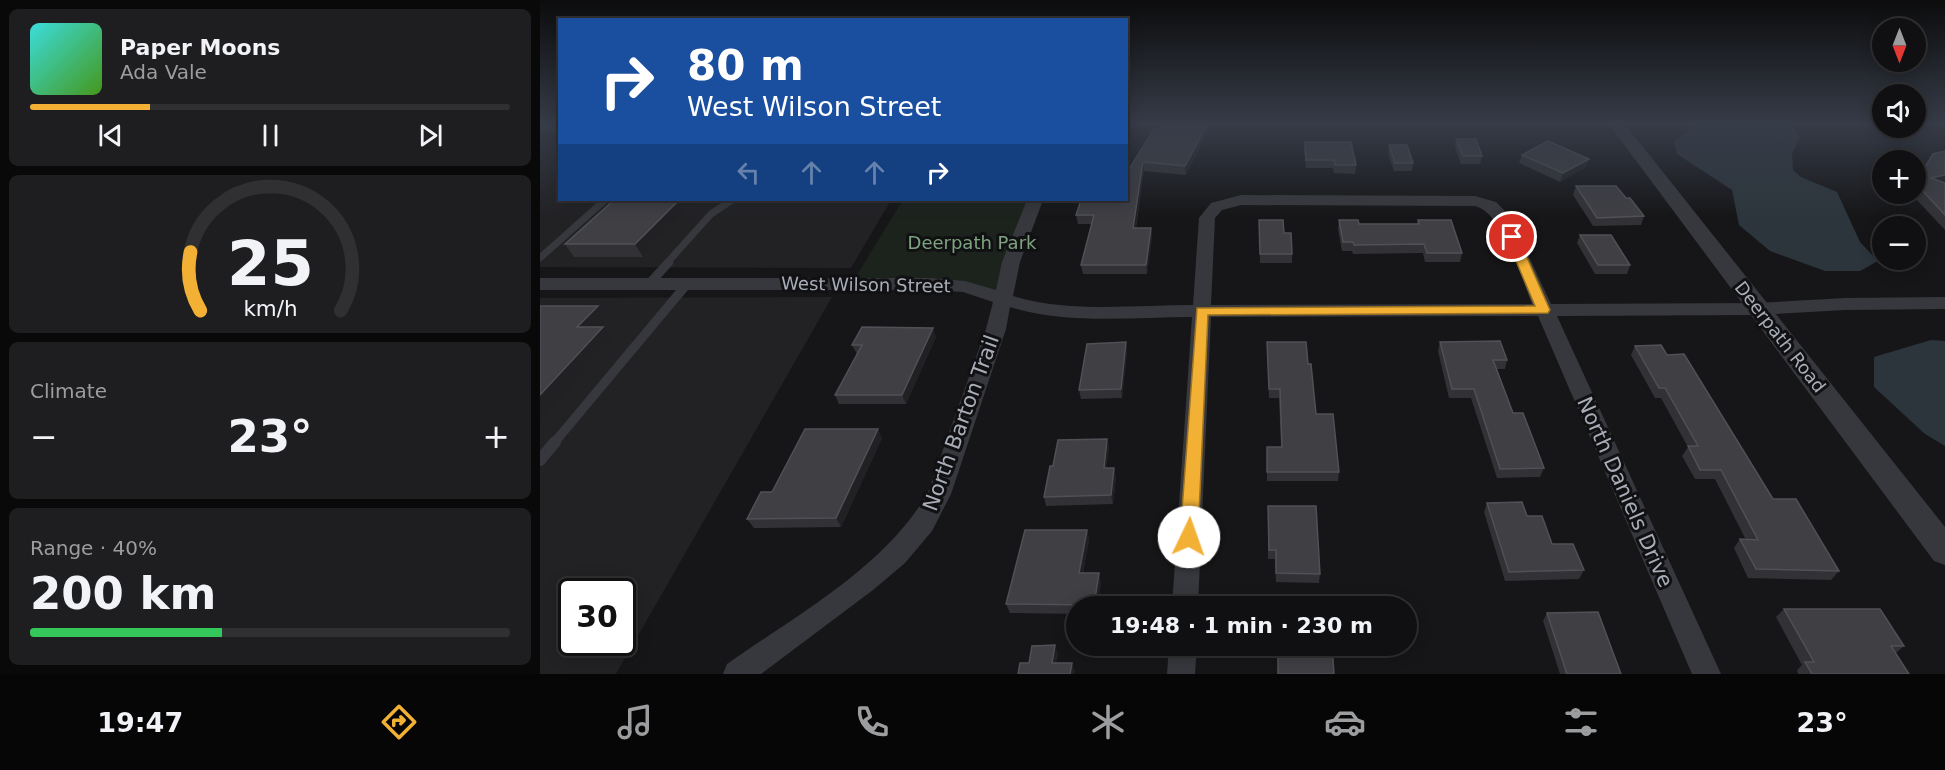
<!DOCTYPE html>
<meta charset="utf-8">
<style>
:root{--surface:#101012;--page:#1e1e20;--text:#f1f3f6;--muted:#9c9d9f;--line:#303032;--accent:#f2b134}
body{margin:0;font-family:"DejaVu Sans",sans-serif;background:var(--page);color:var(--text);height:100vh;display:flex;flex-direction:column;font-size:22px;white-space:nowrap}
*{box-sizing:border-box;margin:0}
p{font-size:20px;color:var(--muted)}
.icon{flex:none;width:33px;height:33px;fill:none;stroke:currentColor;stroke-width:2;stroke-linecap:round;stroke-linejoin:round}
.map{position:relative;flex:1;overflow:hidden}
.sheet{display:flex;flex-direction:column;gap:9px;padding:9px;background:#09090a;width:540px}
.sheet>*{flex:none}
.top-card{position:absolute;left:18px;top:18px;width:570px;height:183px;border-radius:0px;box-shadow:0 3px 15px #0003,0 0 0 2px var(--line);background:#1a4fa0;color:#fff;overflow:hidden}
.needle{width:39px;rotate:180deg}
.buttons{position:absolute;left:1332px;top:18px;display:grid;gap:12px}
.buttons a{display:grid;place-items:center;width:54px;height:54px;border-radius:50%;background:var(--surface);box-shadow:0 3px 15px #0003,0 0 0 2px var(--line);font-size:30px}
.speed{position:absolute;left:18px;top:578px;display:flex;gap:12px;font-size:30px;font-weight:700;text-align:center}
.speed>*{display:grid;place-content:center;width:78px;height:78px;border-radius:50%;background:var(--surface);box-shadow:0 3px 15px #0003,0 0 0 2px var(--line);line-height:1}
.speed .limit{border:3px solid #111;border-radius:9px;background:#fff;color:#111}
.pin{position:absolute;display:grid;place-items:center;width:51px;height:51px;color:#fff;margin:-26px;border:3px solid #fff;border-radius:50%;box-shadow:0 2px 6px #0007}
.me{position:absolute;width:66px;margin:-33px;rotate:3deg;stroke-linejoin:round;filter:drop-shadow(0 0 4px #0008)}
.turn{display:flex;align-items:center;gap:21px;height:126px;padding:0 30px;font-size:27px}
.turn .icon{width:78px;height:78px;stroke-width:2.5}
.turn b{display:block;font-size:42px;line-height:51px}
.lanes{display:flex;align-items:center;height:57px;padding:0 30px;background:#0003;justify-content:center;gap:30px;direction:ltr}
.lanes .off{opacity:.35}
.big{font-size:45px;font-weight:600;line-height:1.1}
.sheet .tile{flex:1;display:flex;flex-direction:column;justify-content:center;gap:9px;min-width:0;padding:0 21px;border-radius:9px;background:var(--page)}
.sheet .dial{align-items:center;gap:0}
.dial svg{height:156px;overflow:visible;fill:none;stroke:var(--line);stroke-width:7;stroke-linecap:round;text-anchor:middle}
.dial text{fill:var(--text);stroke:none}
.song{display:flex;align-items:center;gap:18px}
.cover{width:72px;height:72px;border-radius:9px;background:linear-gradient(135deg,hsl(180 70% 55%),hsl(100 70% 35%))}
.played{height:6px;border-radius:3px;background:linear-gradient(90deg,var(--accent) 25%,var(--line) 25%)}
.keys{display:flex;justify-content:space-around;direction:ltr}
.heat{display:flex;justify-content:space-between;align-items:center;font-size:33px;direction:ltr}
.charge{height:9px;border-radius:4px;background:linear-gradient(90deg,#34c759 40%,var(--line) 0)}
.trip{position:absolute;left:526px;top:596px;width:351px;height:60px;border-radius:30px;background:var(--surface);box-shadow:0 3px 15px #0003,0 0 0 2px var(--line);font-weight:600;line-height:60px;text-align:center}
.dock{display:flex;height:96px;justify-content:space-around;align-items:center;background:#060607;color:var(--muted)}
.dock .icon{width:42px;height:42px}
.dock .current{color:var(--accent)}
.dock b{font-size:27px;color:var(--text)}
main{display:flex;flex:1;min-height:0}
.map>svg:first-child{display:block}
.built{fill:#222225;fill-rule:evenodd}
.green{fill:#1c231d}
.water{fill:#2c353c}
.lines{fill:none;stroke-linecap:round;stroke-linejoin:round}
.service-far2{stroke:#37383d;stroke-width:7}
.service-far1{stroke:#37383d;stroke-width:9}
.service{stroke:#37383d;stroke-width:12}
.minor{fill:#37383d;fill-rule:evenodd}
.tertiary{fill:#37383d;fill-rule:evenodd}
.wall{fill:#323236}
.shaded-wall{fill:#212124}
.building{fill:#3f3f44;stroke:#4f5156;stroke-width:1.5}
.route{fill:#f2b134;stroke:#9d7322;stroke-width:1.5}
.labels{text-anchor:middle;stroke-width:6;stroke-linejoin:round;paint-order:stroke}
.park-label{font-size:18px;fill:#7fa381;stroke:#111113}
.street-label{font-size:18px;fill:#a8adb8;stroke:#111113}
.near-street-label{font-size:21px;fill:#a8adb8;stroke:#111113}
</style>
<main>
<section class="sheet">
<div class="tile">
<div class="song"><i class="cover"></i><div><b>Paper Moons</b><p>Ada Vale</p></div></div>
<div class="played"></div>
<div class="keys"><svg class="icon" aria-label="previous" viewBox="0 0 24 24"><path d="M18 5L8 12l10 7zM5 5v14"/></svg><svg class="icon" aria-label="pause" viewBox="0 0 24 24"><path d="M8 5v14M16 5v14"/></svg><svg class="icon" aria-label="next" viewBox="0 0 24 24"><path d="M6 5l10 7-10 7zM19 5v14"/></svg></div>
</div>
<div class="tile dial"><svg viewBox="0 0 100 80">
<path d="M14 69A42 42 0 1 1 86 69"/>
<path d="M14 69A42 42 0 0 1 9 39" stroke="#f2b134"/>
<text x="50" y="56" font-size="32" font-weight="700">25</text>
<text x="50" y="72" font-size="11">km/h</text>
</svg></div>
<div class="tile"><p>Climate</p>
<div class="heat"><a>−</a><b class="big">23°</b><a>+</a></div>
</div>
<div class="tile"><p>Range · 40%</p><b class="big">200 km</b><div class="charge"></div></div>
</section>
<div class="map">
<svg width="1405" height="674" viewBox="0 0 1405 674">
<rect width="100%" height="100%" fill="#161618"/>
<path class="built" d="M 0,123 L 19,123 L 20,200 L 351,200 L 311,268 L 0,267 Z
M 292,297 L 76,674 L 0,674 L 0,298 ZM 32,591 L 82,591 L 82,642 L 32,642 Z"/>
<path class="green" d="M 363,200 L 495,200 L 471,262 L 463,298 L 425,286 L 312,283 Z"/>
<path class="water" d="M 1149,123 L 1251,123 L 1260,137 L 1252,153 L 1253,170 L 1261,177 L 1297,192 L 1320,242 L 1338,261 L 1320,271 L 1285,271 L 1230,251 L 1199,225 L 1192,190 L 1137,154 L 1134,141 L 1151,129 Z
M 1391,340 L 1405,341 L 1405,446 L 1385,434 L 1334,387 L 1334,357 Z"/>
<g class="lines">
<path class="service-far2" d="M 0,127 L 20,127
M 0,258 L 65,200
M 127,263 L 171,214 L 192,200"/>
<path class="service-far1" d="M 109,284 L 129,262
M 14,443 L 147,284"/>
<path class="service" d="M 0,460 L 15,442"/>
<path class="minor" d="M 586,123 L 594,123 L 586,127 Z
M 701,195 L 935,196 L 956,202 L 970,216 L 1011,304 L 1218,303 L 1305,298 L 1405,297 L 1405,309 L 1305,310 L 1218,315 L 1017,316 L 1181,674 L 1152,674 L 998,316 L 671,317 L 658,606 L 632,606 L 652,317 C 593,317 527,325 470,307 L 466,329 L 411,494 L 392,531 L 365,563 L 333,590 L 221,674 L 183,674 L 187,664 C 255,616 347,566 388,492 L 446,329 L 453,302 L 423,292 L 389,290 L 0,290 L 0,278 L 389,278 L 425,281 L 456,290 L 462,262 L 487,200 L 503,200 L 480,262 L 473,296 C 529,313 594,305 653,305 L 659,218 L 671,203 ZM 701,205 L 935,206 C 963,213 981,277 992,304 L 671,305 L 675,218 L 682,210 Z
M 629,645 L 657,645 L 655,674 L 627,674 Z"/>
<path class="tertiary" d="M 1068,123 L 1084,123 L 1405,527 L 1405,565 L 1394,561 Z"/>
</g>
<path class="wall" d="M 623,123 L 673,123 L 673,128 L 670,128 L 646,175 L 604,171 L 596,228 L 611,228 L 612,237 L 607,274 L 543,274 L 541,265 L 552,224 L 538,224 L 536,215 L 586,200 L 586,174 L 621,129 Z
M 916,139 L 942,156 L 940,164 L 921,164 L 915,147 Z
M 765,142 L 816,165 L 815,174 L 794,173 L 793,168 L 766,168 L 764,150 Z
M 849,145 L 873,163 L 872,171 L 854,171 L 848,153 Z
M 1393,154 L 1405,183 L 1405,230 L 1376,199 L 1381,188 L 1376,189 L 1376,182 Z
M 982,155 L 1049,159 L 1046,167 L 1020,182 L 979,163 Z
M 1036,186 L 1086,198 L 1104,216 L 1101,225 L 1053,226 L 1033,195 Z
M 74,200 L 157,200 L 103,257 L 34,257 L 25,244 Z
M 719,220 L 752,254 L 752,263 L 720,263 Z
M 799,220 L 819,224 L 877,224 L 878,220 L 922,253 L 920,262 L 885,262 L 883,253 L 813,254 L 812,251 L 802,251 L 798,229 Z
M 1040,235 L 1090,265 L 1087,274 L 1055,274 L 1037,243 Z
M 396,337 L 366,404 L 299,404 L 295,395 L 317,354 L 312,345 Z
M 586,342 L 587,352 L 582,398 L 541,399 L 539,390 Z
M 727,342 L 768,364 L 776,414 L 799,472 L 798,481 L 727,481 L 727,447 L 741,447 L 739,398 L 729,398 Z
M 900,342 L 967,360 L 965,369 L 957,369 L 973,413 L 1004,468 L 1000,477 L 957,478 L 931,398 L 909,398 L 898,351 Z
M 1095,346 L 1127,355 L 1233,499 L 1299,571 L 1291,580 L 1208,578 L 1194,548 L 1200,539 L 1206,540 L 1175,479 L 1155,479 L 1142,456 L 1148,447 L 1121,398 L 1115,398 L 1091,355 Z
M 342,438 L 301,527 L 214,528 L 207,519 L 232,492 Z
M 567,439 L 569,448 L 566,468 L 576,477 L 573,504 L 506,506 L 504,497 Z
M 947,503 L 987,516 L 1012,544 L 1044,570 L 1039,579 L 965,581 L 944,512 Z
M 728,515 L 780,574 L 779,583 L 736,582 L 735,559 L 728,559 Z
M 547,530 L 549,539 L 543,573 L 561,582 L 558,606 L 537,606 L 537,614 L 470,613 L 466,604 Z
M 1244,609 L 1364,646 L 1356,653 L 1369,674 L 1258,674 L 1257,670 L 1262,665 L 1236,617 Z
M 1007,613 L 1081,674 L 1020,674 L 1003,621 Z"/>
<path class="shaded-wall" d="M 668,123 L 670,123 L 670,128 L 646,175 L 645,166 Z
M 1049,159 L 1046,167 L 1020,182 L 1023,173 Z
M 603,162 L 604,171 L 594,237 L 593,228 Z
M 1405,175 L 1405,182 L 1391,178 Z
M 1386,180 L 1381,188 L 1376,189 L 1376,182 Z
M 139,200 L 157,200 L 103,257 L 95,244 Z
M 611,228 L 612,237 L 607,274 L 606,265 Z
M 58,306 L 67,319 L 47,341 L 37,327 Z
M 63,327 L 72,340 L 0,421 L 0,395 Z
M 393,328 L 396,337 L 366,404 L 362,395 Z
M 586,342 L 587,352 L 582,398 L 581,389 Z
M 338,429 L 342,438 L 301,527 L 296,518 Z
M 567,439 L 569,448 L 565,477 L 564,468 Z
M 574,468 L 576,477 L 573,504 L 571,495 Z
M 547,530 L 549,539 L 541,582 L 539,573 Z
M 559,573 L 561,582 L 558,606 L 554,606 Z
M 515,645 L 518,654 L 515,671 L 512,663 Z
M 532,663 L 535,671 L 534,674 L 530,674 Z"/>
<path class="building" d="M 623,123 L 668,123 L 645,166 L 603,162 L 593,228 L 611,228 L 606,265 L 541,265 L 554,215 L 536,215 L 541,200 L 586,200 L 586,174 L 614,129 L 621,129 Z
M 916,139 L 936,139 L 942,156 L 923,156 Z
M 1008,141 L 1049,159 L 1023,173 L 982,155 Z
M 765,142 L 811,142 L 816,165 L 795,165 L 794,160 L 766,160 Z
M 849,145 L 867,145 L 873,163 L 855,163 Z
M 1405,151 L 1405,175 L 1391,178 L 1405,183 L 1405,215 L 1382,190 L 1386,180 L 1376,182 L 1393,154 Z
M 1036,186 L 1076,186 L 1086,198 L 1090,198 L 1104,216 L 1057,218 Z
M 74,200 L 139,200 L 95,244 L 25,244 Z
M 719,220 L 743,220 L 744,233 L 751,233 L 752,254 L 720,254 Z
M 799,220 L 818,220 L 819,224 L 879,224 L 878,220 L 911,220 L 922,253 L 887,253 L 884,244 L 814,245 L 813,242 L 803,242 Z
M 1040,235 L 1071,235 L 1090,265 L 1058,265 Z
M 0,306 L 58,306 L 37,327 L 63,327 L 0,395 Z
M 322,327 L 393,328 L 362,395 L 295,395 L 322,345 L 312,345 Z
M 960,341 L 967,360 L 953,360 L 973,413 L 983,413 L 1004,468 L 960,469 L 934,389 L 912,389 L 900,342 Z
M 586,342 L 581,389 L 539,390 L 547,344 Z
M 727,342 L 766,342 L 768,364 L 771,364 L 776,414 L 793,414 L 799,472 L 727,472 L 727,447 L 742,447 L 740,389 L 729,389 Z
M 1121,345 L 1127,355 L 1144,354 L 1233,499 L 1256,499 L 1299,571 L 1216,569 L 1200,539 L 1218,540 L 1181,470 L 1160,470 L 1148,446 L 1158,446 L 1125,388 L 1119,388 L 1095,346 Z
M 265,429 L 338,429 L 296,518 L 207,519 L 221,492 L 232,492 Z
M 567,439 L 564,468 L 574,468 L 571,495 L 504,497 L 510,466 L 513,466 L 518,440 Z
M 982,502 L 987,516 L 1002,516 L 1012,544 L 1033,544 L 1044,570 L 969,572 L 947,503 Z
M 728,506 L 776,506 L 780,574 L 736,573 L 736,550 L 729,550 Z
M 485,530 L 547,530 L 539,573 L 559,573 L 554,605 L 466,604 Z
M 1244,609 L 1340,609 L 1364,646 L 1351,646 L 1369,674 L 1272,674 L 1265,662 L 1274,662 Z
M 1058,612 L 1081,674 L 1027,674 L 1007,613 Z
M 515,645 L 512,663 L 532,663 L 530,674 L 478,674 L 480,663 L 489,663 L 492,646 Z
M 738,645 L 792,645 L 794,674 L 738,674 Z"/>
<linearGradient id="sky" x2="0" y2="1"><stop stop-color="#0c0c0d"/><stop offset="0.57" stop-color="#363c48"/><stop offset="1" stop-color="#363c48" stop-opacity="0"/></linearGradient>
<rect width="1405" height="217" fill="url(#sky)"/>
<path class="route" d="M 972,234 L 978,237 L 1010,310 L 1008,313 L 668,315 L 658,537 L 655,542 L 649,545 L 643,542 L 640,537 L 657,308 L 995,306 L 966,237 Z"/>
<g class="labels">
<g class="park-label">
<text x="432" y="249">Deerpath Park</text>
</g>
<g class="street-label">
<text transform="translate(326 285) rotate(1)" y="6">West Wilson Street</text>
<text transform="translate(1240 337) rotate(52)" y="6">Deerpath Road</text>
</g>
<g class="near-street-label">
<text transform="translate(421 423) rotate(-70)" y="7">North Barton Trail</text>
<text transform="translate(1085 492) rotate(66)" y="7">North Daniels Drive</text>
</g>
</g>
</svg>
<div class="buttons">
<a><svg class="needle" viewBox="-14 -14 28 28"><path d="M0-13l5 13h-10z" fill="#e53935"/><path d="M0 13l5-13h-10z" fill="#9c9d9f"/></svg></a>
<a><svg class="icon" aria-label="sound" viewBox="0 0 24 24"><path d="M4 9h4l5-4v14l-5-4H4zM17 9q2 3 0 6"/></svg></a>
<a>+</a>
<a>−</a>
</div>
<div class="speed"><div class="limit">30</div></div>
<div class="pin" style="left:972px;top:237px;background:#d93025"><svg class="icon" aria-label="arrive" viewBox="0 0 24 24"><path d="M6 21V4h12l-3 4 3 4H6"/></svg></div>
<svg class="me" style="left:649px;top:537px" viewBox="-20 -20 40 40"><circle r="19" fill="#fff"/><path d="M0-13L10 11 0 6-10 11z" fill="#f2b134"/></svg>
<div class="trip">19:48 · 1 min · 230 m</div>
<div class="top-card">
<div class="turn"><svg class="icon" aria-label="right" viewBox="0 0 24 24"><path d="M7 20v-9h11M14 6l5 5-5 5"/></svg><div><b>80 m</b>West Wilson Street</div></div>
<div class="lanes"><svg class="icon off" aria-label="left" viewBox="0 0 24 24"><path d="M17 20v-9H6M10 6l-5 5 5 5"/></svg><svg class="icon off" aria-label="ahead" viewBox="0 0 24 24"><path d="M12 20V5M6 11l6-6 6 6"/></svg><svg class="icon off" aria-label="ahead" viewBox="0 0 24 24"><path d="M12 20V5M6 11l6-6 6 6"/></svg><svg class="icon" aria-label="right" viewBox="0 0 24 24"><path d="M7 20v-9h11M14 6l5 5-5 5"/></svg></div>
</div>
</div>
</main>
<nav class="dock">
<b>19:47</b>
<svg class="icon current" aria-label="directions" viewBox="0 0 24 24"><path d="M12 3l9 9-9 9-9-9zM9 14v-3h6M13 9l2 2-2 2"/></svg>
<svg class="icon" aria-label="music" viewBox="0 0 24 24"><path d="M9 18V5l10-2v13"/><circle cx="6" cy="18" r="3"/><circle cx="16" cy="16" r="3"/></svg>
<svg class="icon" aria-label="phone" viewBox="0 0 24 24"><path d="M5 4h4l2 5-3 2q2 4 5 5l2-3 5 2v4C11 20 4 13 5 4z"/></svg>
<svg class="icon" aria-label="climate" viewBox="0 0 24 24"><path d="M12 3v18M4 7l16 10M4 17L20 7"/></svg>
<svg class="icon" aria-label="car" viewBox="0 0 24 24"><path d="M5 17H2v-5l4-1 3-4h7l3 4 3 1v5h-3M9 17h6M6 11h13"/><circle cx="7" cy="17" r="2"/><circle cx="17" cy="17" r="2"/></svg>
<svg class="icon" aria-label="filters" viewBox="0 0 24 24"><path d="M4 7h16M4 17h16"/><circle cx="9" cy="7" r="2"/><circle cx="15" cy="17" r="2"/></svg>
<b>23°</b>
</nav>
